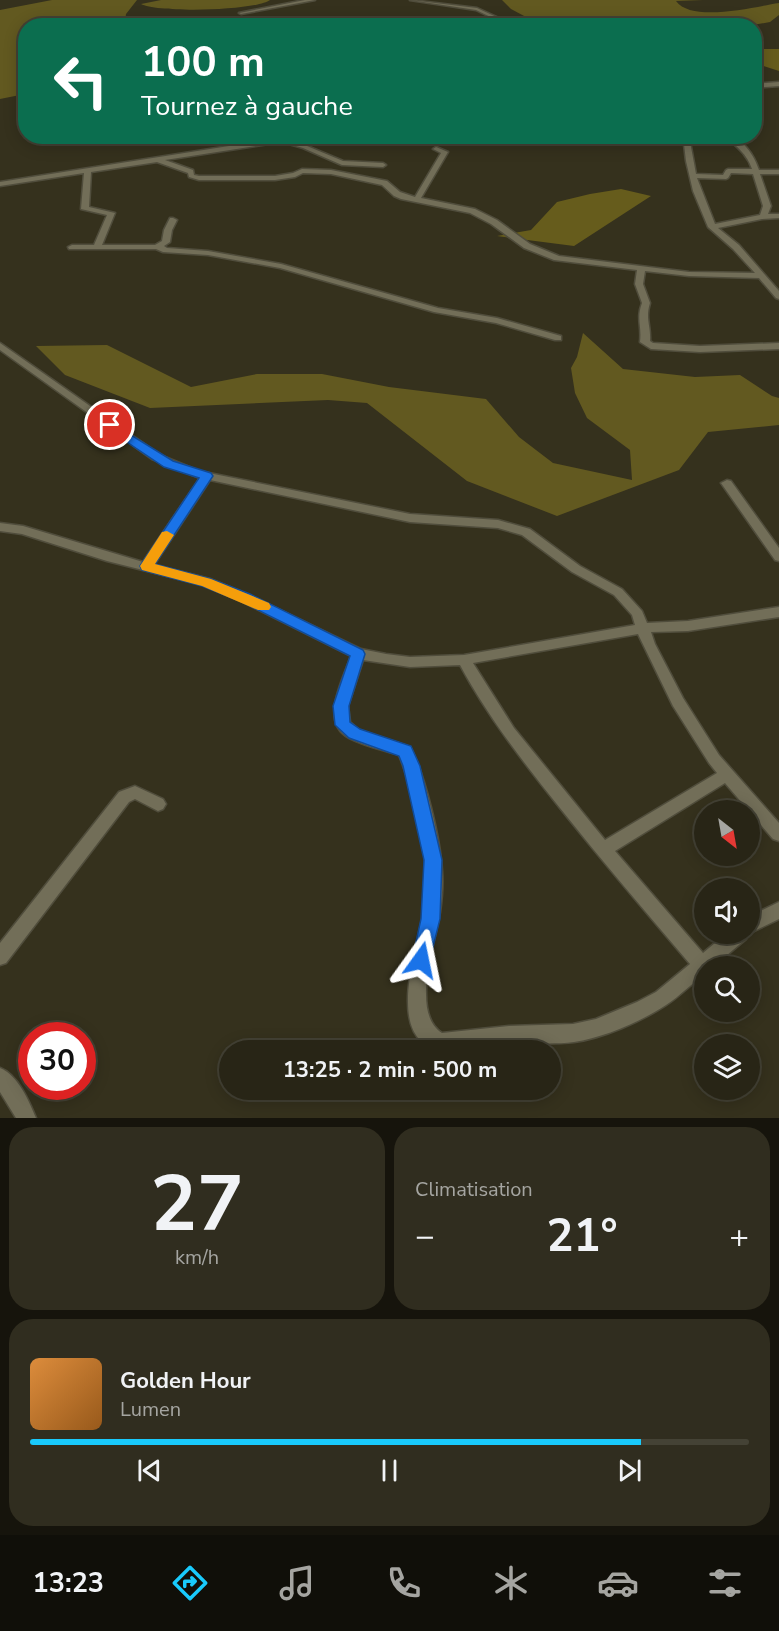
<!DOCTYPE html>
<html lang="fr">
<meta charset="utf-8">
<style>
:root{--surface:#282516;--page:#302d1f;--text:#f1f3f6;--muted:#a5a5a1;--line:#444235;--accent:#19cafc}
body{margin:0;font-family:"Nunito Sans",sans-serif;background:var(--page);color:var(--text);height:100vh;display:flex;flex-direction:column;font-size:22px;white-space:nowrap}
*{box-sizing:border-box;margin:0}
p{font-size:20px;color:var(--muted)}
.icon{flex:none;width:33px;height:33px;fill:none;stroke:currentColor;stroke-width:2;stroke-linecap:round;stroke-linejoin:round}
.map{position:relative;height:1118px;overflow:hidden}
.panel{display:flex;flex-direction:column;gap:9px;padding:9px;background:#16140c;flex:1}
.panel>*{flex:none}
.top-card{position:absolute;left:18px;top:18px;width:744px;height:126px;border-radius:24px;box-shadow:0 3px 15px #0003,0 0 0 2px var(--line);background:#0b6e4f;color:#fff;overflow:hidden}
.needle{width:39px;rotate:149deg}
.buttons{position:absolute;left:694px;top:800px;display:grid;gap:12px}
.buttons a{display:grid;place-items:center;width:66px;height:66px;border-radius:50%;background:var(--surface);box-shadow:0 3px 15px #0003,0 0 0 2px var(--line);font-size:30px}
.speed{position:absolute;left:18px;top:1022px;display:flex;gap:12px;font-size:30px;font-weight:700;text-align:center}
.speed>*{display:grid;place-content:center;width:78px;height:78px;border-radius:50%;background:var(--surface);box-shadow:0 3px 15px #0003,0 0 0 2px var(--line);line-height:1}
.speed .limit{border:9px solid #d22;background:#fff;color:#111}
.pin{position:absolute;display:grid;place-items:center;width:51px;height:51px;color:#fff;margin:-26px;border:3px solid #fff;border-radius:50%;box-shadow:0 2px 6px #0007}
.me{position:absolute;width:66px;margin:-33px;rotate:12deg;stroke-linejoin:round;filter:drop-shadow(0 0 4px #0008)}
.turn{display:flex;align-items:center;gap:21px;height:126px;padding:0 24px;font-size:27px}
.turn .icon{width:78px;height:78px;stroke-width:2.5}
.turn b{display:block;font-size:42px;line-height:51px}
.big{font-size:45px;font-weight:700;line-height:1.1}
.panel .card{flex:1;display:flex;flex-direction:column;justify-content:center;gap:9px;min-width:0;padding:0 21px;border-radius:24px;background:var(--page)}
.panel .dial{align-items:center;gap:0}
.dial b{font-size:78px;line-height:1}
.song{display:flex;align-items:center;gap:18px}
.cover{width:72px;height:72px;border-radius:9px;background:linear-gradient(135deg,hsl(30 70% 55%),hsl(30 70% 35%))}
.played{height:6px;border-radius:3px;background:linear-gradient(90deg,var(--accent) 85%,var(--line) 85%)}
.keys{display:flex;justify-content:space-around;direction:ltr}
.heat{display:flex;justify-content:space-between;align-items:center;font-size:33px;direction:ltr}
.panel .tiles{flex:1;display:grid;gap:9px;grid-template-columns:1fr 1fr}
.card:last-child{grid-column:span 2}
.trip{position:absolute;left:219px;top:1040px;width:342px;height:60px;border-radius:30px;background:var(--surface);box-shadow:0 3px 15px #0003,0 0 0 2px var(--line);font-weight:700;line-height:60px;text-align:center}
.menu{display:flex;height:96px;justify-content:space-around;align-items:center;background:#100f09;color:var(--muted)}
.menu .icon{width:42px;height:42px}
.menu .selected{color:var(--accent)}
.menu b{font-size:27px;color:var(--text)}
.map>svg:first-child{display:block}
.green{fill:#665c1c}
.forest{fill:#625920}
.lines{fill:none;stroke-linecap:round;stroke-linejoin:round}
.minor-casing{stroke:#504d3c;stroke-width:3}
.minor{fill:#726e58;fill-rule:evenodd}
.route{fill:#1a73e8;stroke:#114b97;stroke-width:1.5}
.slow{fill:#f59e0b}
</style>
<div class="map">
<svg width="779" height="1118" viewBox="0 0 779 1118">
<rect width="100%" height="100%" fill="#35311d"/>
<path class="green" d="M 763,49 L 779,49 L 779,71 L 757,64 L 755,54 Z
M 621,189 L 651,196 L 574,246 L 497,236 L 531,230 L 557,202 L 590,194 Z"/>
<path class="forest" d="M 52,0 L 137,0 L 126,14 L 125,21 L 121,25 L 26,26 L 25,94 L 0,99 L 0,10 Z
M 161,0 L 270,0 C 255,11 158,13 141,4 Z
M 502,0 L 703,0 L 676,1 C 692,23 753,7 779,3 L 779,15 L 770,22 L 747,26 L 640,25 L 613,20 L 588,25 L 541,25 L 511,9 Z
M 583,333 L 623,369 L 695,377 L 740,375 L 772,396 L 779,398 L 779,425 L 708,432 L 679,470 L 557,516 L 467,481 L 367,403 L 328,400 L 150,408 L 65,375 L 36,346 L 107,345 L 191,387 L 257,374 L 322,374 L 389,387 L 486,399 L 519,437 L 553,463 L 632,480 L 630,450 L 587,418 L 575,393 L 571,368 L 577,357 Z"/>
<g class="lines">
<g class="minor-casing">
<path id="minor" d="M 305,0 L 315,0 L 241,14 L 239,13 Z
M 410,0 L 477,8 L 516,26 L 509,26 L 476,10 Z
M 779,82 L 779,86 L 754,88 L 754,84 Z
M 292,136 L 311,136 L 289,141 L 307,146 L 343,161 L 383,163 L 386,165 L 383,167 L 342,165 L 303,148 L 282,142 L 165,160 L 193,170 L 194,175 L 199,176 L 275,176 L 293,173 L 302,169 L 331,170 L 387,181 L 400,192 L 415,197 L 441,153 L 433,149 L 436,147 L 448,152 L 421,198 L 475,209 L 497,220 L 530,244 L 559,256 L 689,272 L 755,273 L 733,249 L 708,227 L 693,191 L 686,161 L 683,136 L 689,136 L 696,174 L 723,175 L 726,170 L 728,169 L 752,169 C 747,154 737,147 725,136 C 742,136 754,155 759,170 L 779,170 L 779,174 L 760,174 L 771,206 L 768,214 L 779,214 L 779,218 L 762,219 L 718,228 L 739,245 L 779,291 L 779,299 L 776,298 L 759,278 L 689,276 L 645,271 L 643,284 L 650,303 C 645,319 651,325 650,341 L 653,343 L 700,346 L 779,343 L 779,349 L 700,352 L 651,349 L 640,342 C 642,325 636,319 642,303 L 635,284 L 637,270 L 554,260 L 524,248 L 491,224 L 470,213 L 401,199 L 394,196 L 382,185 L 331,174 L 303,173 L 295,177 L 275,180 L 199,180 L 189,177 L 188,173 L 157,162 L 91,172 L 89,207 L 115,213 L 102,245 L 155,245 L 162,241 L 164,230 L 170,218 L 173,218 L 177,220 L 172,230 L 170,242 L 164,246 L 167,248 L 208,251 L 281,264 L 438,308 L 497,318 L 561,336 L 561,340 L 555,340 L 496,323 L 434,312 L 280,268 L 208,255 L 163,252 L 156,249 L 69,249 L 68,247 L 72,245 L 94,245 L 107,215 L 81,209 L 84,173 L 0,186 L 0,182 ZM 731,173 L 753,174 L 763,206 L 760,215 L 715,224 L 697,178 L 726,179 L 728,178 Z
M 0,343 L 160,455 L 199,471 L 410,514 L 498,520 L 530,529 L 580,566 L 622,589 L 642,611 L 647,623 L 688,621 L 779,607 L 779,617 L 688,631 L 651,632 L 655,644 L 683,698 L 719,755 L 779,823 L 779,841 L 773,839 L 725,783 L 615,851 L 703,953 L 727,933 L 748,933 L 746,939 L 714,966 L 705,966 L 705,974 C 692,983 680,996 666,1005 C 642,1021 603,1038 574,1042 C 552,1045 529,1042 506,1044 C 482,1047 442,1058 422,1042 C 393,1017 417,947 423,915 C 425,902 426,888 426,874 C 425,840 412,787 399,755 C 383,750 364,746 349,738 C 319,722 343,680 351,656 L 241,601 L 203,585 L 107,561 L 22,534 L 0,531 L 0,523 L 23,526 L 143,562 L 200,478 L 152,459 L 0,350 ZM 210,480 L 410,522 L 498,528 L 522,535 L 572,572 L 614,595 L 632,615 L 635,625 L 464,655 L 410,657 L 386,654 L 361,649 L 249,595 L 210,579 L 154,565 ZM 638,634 L 673,706 L 709,763 L 717,773 L 605,840 L 514,728 L 473,663 ZM 363,660 L 410,667 L 460,665 C 488,717 524,763 560,808 C 602,861 646,912 690,964 L 656,992 L 637,1002 L 596,1019 L 573,1024 L 509,1026 L 442,1033 C 410,1013 435,942 440,912 C 442,898 443,884 442,871 C 440,838 425,775 410,747 L 359,730 L 350,722 L 348,706 Z
M 727,480 L 731,481 L 779,548 L 779,561 L 775,560 L 721,483 Z
M 135,786 L 163,799 L 166,804 L 163,809 L 158,811 L 135,799 L 129,802 L 6,963 L 0,965 L 0,943 L 119,792 Z
M 779,902 L 779,919 L 750,933 L 750,916 Z
M 0,1068 C 18,1075 29,1101 36,1118 L 16,1118 L 0,1092 Z"/>
</g>
<use href="#minor" class="minor"/>
</g>
<path class="route" d="M 110,422 L 173,461 L 211,473 L 213,476 L 155,564 L 211,579 L 250,594 L 363,650 L 365,654 L 349,706 L 350,722 L 360,729 L 411,746 L 420,766 L 442,860 L 440,919 L 428,967 L 421,970 L 414,967 L 412,960 L 421,919 L 424,860 L 403,766 L 399,756 L 349,738 L 335,725 L 333,706 L 350,656 L 240,601 L 202,586 L 142,570 L 140,566 L 142,563 L 199,478 L 164,467 L 106,428 L 104,425 Z"/>
<path class="slow" d="M 167,531 L 174,535 L 155,564 L 211,579 L 269,603 L 271,607 L 269,610 L 258,610 L 202,586 L 142,570 L 140,566 L 142,563 L 162,532 Z"/>
</svg>
<div class="buttons">
<a><svg class="needle" viewBox="-14 -14 28 28"><path d="M0-13l5 13h-10z" fill="#e53935"/><path d="M0 13l5-13h-10z" fill="#a5a5a1"/></svg></a>
<a><svg class="icon" aria-label="sound" viewBox="0 0 24 24"><path d="M4 9h4l5-4v14l-5-4H4zM17 9q2 3 0 6"/></svg></a>
<a><svg class="icon" aria-label="search" viewBox="0 0 24 24"><circle cx="10" cy="10" r="6"/><path d="M15 15l6 6"/></svg></a>
<a><svg class="icon" aria-label="layers" viewBox="0 0 24 24"><path d="M12 4l9 5-9 5-9-5zM3 14l9 5 9-5"/></svg></a>
</div>
<div class="speed"><div class="limit">30</div></div>
<div class="pin" style="left:110px;top:425px;background:#d93025"><svg class="icon" aria-label="arrive" viewBox="0 0 24 24"><path d="M6 21V4h12l-3 4 3 4H6"/></svg></div>
<svg class="me" style="left:421px;top:960px" viewBox="-20 -20 40 40"><path d="M0-17L14 15 0 8-14 15z" fill="#1a73e8" stroke="#fff" stroke-width="4"/></svg>
<div class="trip">13:25 · 2 min · 500 m</div>
<div class="top-card">
<div class="turn"><svg class="icon" aria-label="left" viewBox="0 0 24 24"><path d="M17 20v-9H6M10 6l-5 5 5 5"/></svg><div><b>100 m</b>Tournez à gauche</div></div>
</div>
</div>
<section class="panel">
<div class="tiles">
<div class="card dial"><b>27</b><p>km/h</p></div>
<div class="card"><p>Climatisation</p>
<div class="heat"><a>−</a><b class="big">21°</b><a>+</a></div>
</div>
<div class="card">
<div class="song"><i class="cover"></i><div><b>Golden Hour</b><p>Lumen</p></div></div>
<div class="played"></div>
<div class="keys"><svg class="icon" aria-label="previous" viewBox="0 0 24 24"><path d="M18 5L8 12l10 7zM5 5v14"/></svg><svg class="icon" aria-label="pause" viewBox="0 0 24 24"><path d="M8 5v14M16 5v14"/></svg><svg class="icon" aria-label="next" viewBox="0 0 24 24"><path d="M6 5l10 7-10 7zM19 5v14"/></svg></div>
</div>
</div>
</section>
<nav class="menu">
<b>13:23</b>
<svg class="icon selected" aria-label="directions" viewBox="0 0 24 24"><path d="M12 3l9 9-9 9-9-9zM9 14v-3h6M13 9l2 2-2 2"/></svg>
<svg class="icon" aria-label="music" viewBox="0 0 24 24"><path d="M9 18V5l10-2v13"/><circle cx="6" cy="18" r="3"/><circle cx="16" cy="16" r="3"/></svg>
<svg class="icon" aria-label="phone" viewBox="0 0 24 24"><path d="M5 4h4l2 5-3 2q2 4 5 5l2-3 5 2v4C11 20 4 13 5 4z"/></svg>
<svg class="icon" aria-label="climate" viewBox="0 0 24 24"><path d="M12 3v18M4 7l16 10M4 17L20 7"/></svg>
<svg class="icon" aria-label="car" viewBox="0 0 24 24"><path d="M5 17H2v-5l4-1 3-4h7l3 4 3 1v5h-3M9 17h6M6 11h13"/><circle cx="7" cy="17" r="2"/><circle cx="17" cy="17" r="2"/></svg>
<svg class="icon" aria-label="filters" viewBox="0 0 24 24"><path d="M4 7h16M4 17h16"/><circle cx="9" cy="7" r="2"/><circle cx="15" cy="17" r="2"/></svg>
</nav>
